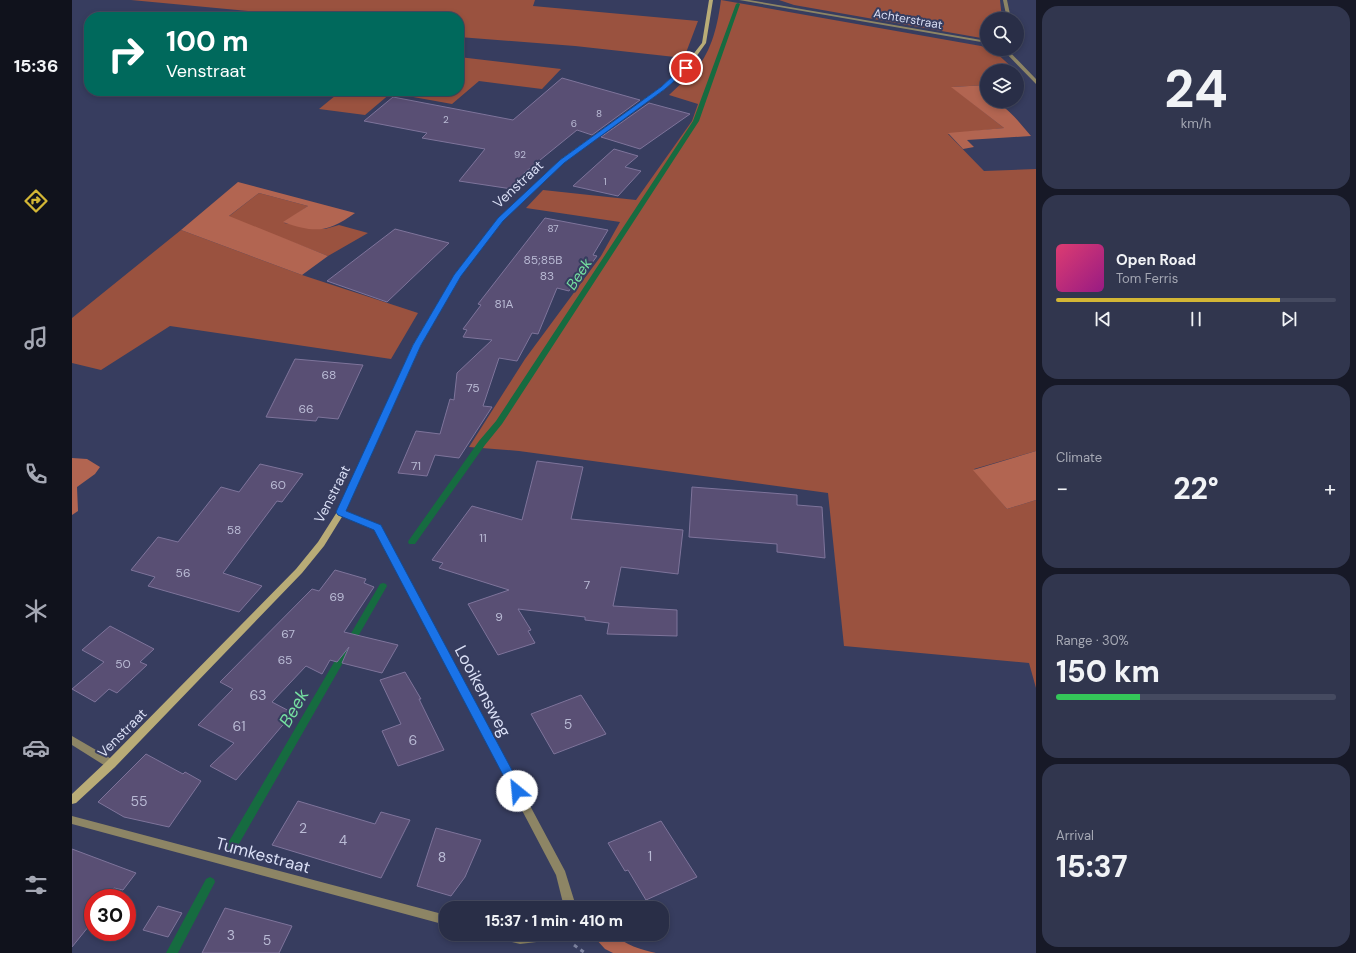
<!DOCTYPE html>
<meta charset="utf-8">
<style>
:root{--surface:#292e47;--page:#31364e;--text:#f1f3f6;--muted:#a5a8b4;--line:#454a60;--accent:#d3b635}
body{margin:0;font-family:"DM Sans",sans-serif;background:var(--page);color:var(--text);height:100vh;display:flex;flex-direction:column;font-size:15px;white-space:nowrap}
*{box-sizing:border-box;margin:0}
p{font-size:13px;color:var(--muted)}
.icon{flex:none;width:22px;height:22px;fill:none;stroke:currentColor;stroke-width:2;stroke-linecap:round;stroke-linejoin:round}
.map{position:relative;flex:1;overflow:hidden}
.drawer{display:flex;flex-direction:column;gap:6px;padding:6px;background:#171927;width:320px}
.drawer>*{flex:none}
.hud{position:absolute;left:12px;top:12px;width:380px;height:84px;border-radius:16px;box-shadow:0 2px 6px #0003,0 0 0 1px var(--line);background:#00695c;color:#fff;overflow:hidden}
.tools{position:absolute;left:908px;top:12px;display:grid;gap:8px}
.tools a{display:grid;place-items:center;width:44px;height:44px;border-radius:50%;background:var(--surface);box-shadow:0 2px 6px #0003,0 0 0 1px var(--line);font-size:20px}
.speed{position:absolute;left:12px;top:889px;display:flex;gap:8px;font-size:20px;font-weight:700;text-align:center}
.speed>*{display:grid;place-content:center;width:52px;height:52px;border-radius:50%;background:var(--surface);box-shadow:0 2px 6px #0003,0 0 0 1px var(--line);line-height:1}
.speed .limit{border:6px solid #d22;background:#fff;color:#111}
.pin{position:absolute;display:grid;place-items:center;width:34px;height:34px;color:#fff;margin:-17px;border:2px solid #fff;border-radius:50%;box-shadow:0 1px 4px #0007}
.me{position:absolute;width:44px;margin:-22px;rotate:332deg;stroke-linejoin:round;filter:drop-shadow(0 0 3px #0008)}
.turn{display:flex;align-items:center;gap:14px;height:84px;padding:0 16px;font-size:18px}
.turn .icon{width:52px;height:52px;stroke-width:2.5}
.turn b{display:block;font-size:28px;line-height:34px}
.big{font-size:30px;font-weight:800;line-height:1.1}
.drawer .widget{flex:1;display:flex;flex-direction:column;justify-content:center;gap:6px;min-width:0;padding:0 14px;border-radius:16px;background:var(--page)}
.drawer .dial{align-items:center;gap:0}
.dial b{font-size:52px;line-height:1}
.song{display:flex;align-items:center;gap:12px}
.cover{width:48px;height:48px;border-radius:6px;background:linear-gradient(135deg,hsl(340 70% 55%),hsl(310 70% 35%))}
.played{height:4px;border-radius:2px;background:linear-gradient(90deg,var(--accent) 80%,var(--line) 80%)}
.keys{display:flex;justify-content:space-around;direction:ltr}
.heat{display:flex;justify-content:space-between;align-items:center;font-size:22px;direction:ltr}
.charge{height:6px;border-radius:3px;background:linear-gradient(90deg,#34c759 30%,var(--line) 0)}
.trip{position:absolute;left:367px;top:901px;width:230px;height:40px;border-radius:16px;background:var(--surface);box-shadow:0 2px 6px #0003,0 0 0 1px var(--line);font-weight:800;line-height:40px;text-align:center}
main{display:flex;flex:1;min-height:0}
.tab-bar{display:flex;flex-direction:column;width:72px;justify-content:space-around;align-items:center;background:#10121c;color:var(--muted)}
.tab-bar .icon{width:28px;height:28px}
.tab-bar .selected{color:var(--accent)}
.tab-bar b{font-size:18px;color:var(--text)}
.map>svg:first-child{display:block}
.green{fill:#9a523f}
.forest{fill:#b26551}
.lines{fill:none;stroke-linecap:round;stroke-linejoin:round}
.stream{fill:#166b40;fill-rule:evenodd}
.building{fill:#594f74;stroke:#7e749b}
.path{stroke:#7e84a1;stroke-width:3;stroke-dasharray:4 4;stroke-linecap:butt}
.street{fill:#8d8565;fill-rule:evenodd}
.secondary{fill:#b9ac77;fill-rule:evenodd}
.route{fill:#1a73e8;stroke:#114b97}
.labels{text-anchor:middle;stroke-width:4;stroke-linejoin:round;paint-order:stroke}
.far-number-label{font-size:10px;fill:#babbd5}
.far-street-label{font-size:12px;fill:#dadff5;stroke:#373d5f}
.number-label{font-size:12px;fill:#babbd5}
.street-label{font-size:14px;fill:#dadff5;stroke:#373d5f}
.near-number-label{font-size:14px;fill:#babbd5}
.water-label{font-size:15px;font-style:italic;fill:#75dfa0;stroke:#373d5f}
.near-street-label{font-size:17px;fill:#dadff5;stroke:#373d5f}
.near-water-label{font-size:18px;font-style:italic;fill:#75dfa0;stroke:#373d5f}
</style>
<main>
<nav class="tab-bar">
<b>15:36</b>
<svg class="icon selected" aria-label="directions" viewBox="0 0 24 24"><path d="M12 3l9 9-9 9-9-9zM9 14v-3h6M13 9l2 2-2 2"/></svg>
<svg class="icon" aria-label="music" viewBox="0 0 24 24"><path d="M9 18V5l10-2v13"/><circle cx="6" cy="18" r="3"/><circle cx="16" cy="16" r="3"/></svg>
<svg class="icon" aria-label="phone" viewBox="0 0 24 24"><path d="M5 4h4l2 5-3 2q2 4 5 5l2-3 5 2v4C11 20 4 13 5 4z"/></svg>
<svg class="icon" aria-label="climate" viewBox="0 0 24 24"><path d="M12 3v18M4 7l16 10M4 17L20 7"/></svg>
<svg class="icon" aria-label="car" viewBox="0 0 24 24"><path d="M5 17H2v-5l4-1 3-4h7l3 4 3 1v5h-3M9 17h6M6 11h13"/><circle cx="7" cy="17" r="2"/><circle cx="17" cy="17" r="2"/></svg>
<svg class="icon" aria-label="filters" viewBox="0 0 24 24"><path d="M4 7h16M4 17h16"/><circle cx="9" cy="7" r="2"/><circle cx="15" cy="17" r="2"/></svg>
</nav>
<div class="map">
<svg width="964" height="953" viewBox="0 0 964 953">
<rect width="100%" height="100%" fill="#373d5f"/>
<path class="green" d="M 59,0 L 463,0 L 461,6 L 626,21 L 612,58 L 503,46 L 387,37 L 387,17 L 241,17 Z
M 649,0 L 909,46 L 921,50 L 944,71 L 915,71 L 915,85 L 880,87 L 932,128 L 876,134 L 912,171 L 964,169 L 964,451 L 902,469 L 935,509 L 964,500 L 964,688 L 957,663 L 772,646 L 756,493 L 447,451 L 397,447 L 453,359 L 529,256 L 548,222 L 454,208 L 471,190 L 564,200 L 620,121 L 626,104 L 597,95 C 606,86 616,78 624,69 C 640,51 646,23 649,0 Z
M 707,0 L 928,0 L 930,19 L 915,19 L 915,39 L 722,5 Z
M 387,57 L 489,69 L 470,89 L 407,81 L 380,104 L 319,93 L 293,115 L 247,109 L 269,91 L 387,91 Z
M 187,193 L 236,206 L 212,223 L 253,229 L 267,225 L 296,233 L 256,256 L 156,217 Z
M 109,230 L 230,275 L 346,313 L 319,359 L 98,326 L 29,370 L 0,363 L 0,318 Z"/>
<path class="forest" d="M 915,85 L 915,101 C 933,101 948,124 959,136 L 895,140 L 902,147 L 891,149 L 876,133 L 932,128 L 879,87 Z
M 166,182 L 283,213 C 255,233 243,233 211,222 L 236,206 L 187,193 L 157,216 L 256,256 L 230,275 L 109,230 Z
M 964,451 L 964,500 L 935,509 L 901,470 Z
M 0,458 L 15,459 L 28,467 L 23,474 L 5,487 L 6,511 L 0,515 Z
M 525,934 L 543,934 C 552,945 570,950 584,953 L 541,953 L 533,949 L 523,938 Z"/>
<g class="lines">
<path class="stream" d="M 666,3 L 668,4 L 627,121 L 430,424 L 413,445 L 343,544 L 337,544 L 336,542 L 337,540 L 407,441 L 424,421 L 621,121 L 664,4 Z
M 311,583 L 314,584 L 315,586 L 164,849 L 160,851 L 156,849 L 155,846 L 156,843 L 308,584 Z
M 138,877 L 142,879 L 143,882 L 106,953 L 94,953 L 134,879 Z"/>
</g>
<path class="building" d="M 490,78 L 568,100 L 520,135 L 505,130 L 452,173 L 440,189 L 387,181 L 413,149 L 350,138 L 355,133 L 292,121 L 321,97 L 441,120 Z
M 577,103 L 618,114 L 568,149 L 529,137 Z
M 542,149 L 566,156 L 553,167 L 569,171 L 546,196 L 501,186 Z
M 473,218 L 536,230 L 521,255 L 525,256 L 512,274 L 509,273 L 497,291 L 485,288 L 466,334 L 460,333 L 445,361 L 427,358 L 411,406 L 420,407 L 387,458 L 363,455 L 355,476 L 326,473 L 344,431 L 368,434 L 378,399 L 382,400 L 385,373 L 420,340 L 391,337 L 395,330 L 391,329 L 409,305 L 406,304 Z
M 323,229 L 377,243 L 315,302 L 255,281 Z
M 223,359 L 291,365 L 266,419 L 246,417 L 244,421 L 194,417 Z
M 465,461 L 511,467 L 499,519 L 611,530 L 606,574 L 549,567 L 541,606 L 605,610 L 605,636 L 535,634 L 537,623 L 513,620 L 513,617 L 446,609 L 459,630 L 456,631 L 463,643 L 426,655 L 396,604 L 437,590 L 367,568 L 371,563 L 360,560 L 400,506 L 450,520 Z
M 188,464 L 231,474 L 210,502 L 205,501 L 151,573 L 190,586 L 167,612 L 76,586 L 83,577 L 59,570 L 86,537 L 106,542 L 149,487 L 167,492 Z
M 620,487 L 725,495 L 725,505 L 750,507 L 753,558 L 705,552 L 705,544 L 617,537 Z
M 263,570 L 294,579 L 292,583 L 302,587 L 272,632 L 326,645 L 310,673 L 270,663 L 277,647 L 265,662 L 258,660 L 250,674 L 234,666 L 200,702 L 221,713 L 164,780 L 138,766 L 162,743 L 126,725 L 161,689 L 148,682 L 240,589 L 247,591 Z
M 38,626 L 82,649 L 68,662 L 75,665 L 45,693 L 37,689 L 23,702 L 0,689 L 32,662 L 10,650 Z
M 333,672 L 349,699 L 347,699 L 372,750 L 326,766 L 310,731 L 329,724 L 308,680 Z
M 509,695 L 534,734 L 482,754 L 459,714 Z
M 74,754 L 111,774 L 113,772 L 129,781 L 97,827 L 52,817 L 26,802 Z
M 226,801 L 303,824 L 309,812 L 338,820 L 309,878 L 200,845 Z
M 589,821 L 625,877 L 574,900 L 556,870 L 553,871 L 536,843 Z
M 364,828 L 409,840 L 393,877 L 379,896 L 345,886 Z
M 0,849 L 64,873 L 51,890 L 42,888 L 35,898 L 21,898 L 21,921 L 0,947 Z
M 86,906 L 110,913 L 96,937 L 71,930 Z
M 153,908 L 220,926 L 207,953 L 130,953 Z"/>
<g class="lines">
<path class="path" d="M 502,945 L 513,953"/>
<path class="street" d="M 667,0 L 677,0 L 915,41 L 915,43 Z
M 931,0 L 935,0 L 939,19 L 935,19 Z
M 930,49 L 935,49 L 964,79 L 964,84 Z
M 269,509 L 308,525 L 309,527 L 493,871 L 503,903 L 502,908 L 490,908 L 491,903 L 484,875 L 302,529 L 266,514 L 265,512 Z
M 0,736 L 43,761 L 44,764 L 43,767 L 39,768 L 35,767 L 0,745 Z
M 0,816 L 374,915 L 374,925 L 0,824 Z
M 421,934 L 495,934 L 493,938 L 489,939 L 448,944 L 423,938 Z"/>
<path class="secondary" d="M 637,0 L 641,0 L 634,43 L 616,68 L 593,89 L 492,162 L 430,221 L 388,276 L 349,345 L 273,512 L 252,546 L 230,573 L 43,767 L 4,803 L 0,804 L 0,794 L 35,761 L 224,569 L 246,542 L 265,512 L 341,345 L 383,274 L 426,219 L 488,160 L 589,87 L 612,66 L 630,43 Z"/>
</g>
<path class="route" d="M 612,66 L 617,68 L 593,89 L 492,163 L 431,221 L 389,276 L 349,345 L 274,511 L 309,525 L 310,527 L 449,787 L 451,791 L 449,794 L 445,795 L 441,794 L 302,530 L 266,515 L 264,512 L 341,345 L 382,275 L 426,218 L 488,160 L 589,87 Z"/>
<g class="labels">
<g class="far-number-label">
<text x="527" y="117">8</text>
<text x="374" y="123">2</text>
<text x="502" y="127">6</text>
<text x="448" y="158">92</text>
<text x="533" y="185">1</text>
<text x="481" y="232">87</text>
</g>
<g class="far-street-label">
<text transform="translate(836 19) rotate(10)" y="4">Achterstraat</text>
</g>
<g class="number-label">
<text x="471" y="264">85;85B</text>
<text x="475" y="280">83</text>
<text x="432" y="308">81A</text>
<text x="257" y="379">68</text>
<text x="401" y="392">75</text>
<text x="234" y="413">66</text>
<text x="344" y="470">71</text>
<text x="206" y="489">60</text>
<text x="162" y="534">58</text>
<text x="411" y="542">11</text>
<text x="111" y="577">56</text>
<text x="515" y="589">7</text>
<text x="265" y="601">69</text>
<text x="427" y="621">9</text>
<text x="216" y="638">67</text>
<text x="213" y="664">65</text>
<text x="51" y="668">50</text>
</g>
<g class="street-label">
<text transform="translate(446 184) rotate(-43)" y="5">Venstraat</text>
<text transform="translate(260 494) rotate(-63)" y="5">Venstraat</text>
<text transform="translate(50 733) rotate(-45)" y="5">Venstraat</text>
</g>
<g class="near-number-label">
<text x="186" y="700">63</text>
<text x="496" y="729">5</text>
<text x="167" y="731">61</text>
<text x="341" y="745">6</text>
<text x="67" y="806">55</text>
<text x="231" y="833">2</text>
<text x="271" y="845">4</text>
<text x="578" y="861">1</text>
<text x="370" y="862">8</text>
<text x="159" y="940">3</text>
<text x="195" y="945">5</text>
</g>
<g class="water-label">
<text transform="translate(507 274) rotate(-57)" y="5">Beek</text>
</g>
<g class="near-street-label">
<text transform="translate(411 691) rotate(62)" y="6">Looikensweg</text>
<text transform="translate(191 855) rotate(15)" y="6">Tumkestraat</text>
</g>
<g class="near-water-label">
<text transform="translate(222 708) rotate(-60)" y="6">Beek</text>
</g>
</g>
</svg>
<div class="tools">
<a><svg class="icon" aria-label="search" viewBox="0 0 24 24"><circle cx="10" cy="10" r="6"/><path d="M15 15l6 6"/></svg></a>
<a><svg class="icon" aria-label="layers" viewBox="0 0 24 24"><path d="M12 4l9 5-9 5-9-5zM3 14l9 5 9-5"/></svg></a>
</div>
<div class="speed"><div class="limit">30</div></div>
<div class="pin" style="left:614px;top:68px;background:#d93025"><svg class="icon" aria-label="arrive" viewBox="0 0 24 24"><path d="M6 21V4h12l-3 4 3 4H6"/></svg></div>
<svg class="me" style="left:445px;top:791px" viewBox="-20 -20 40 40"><circle r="19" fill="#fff"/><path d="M0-13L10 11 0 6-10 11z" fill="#1a73e8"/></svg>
<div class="trip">15:37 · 1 min · 410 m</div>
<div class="hud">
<div class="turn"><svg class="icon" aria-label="right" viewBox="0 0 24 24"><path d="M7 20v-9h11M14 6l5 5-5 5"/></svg><div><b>100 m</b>Venstraat</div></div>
</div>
</div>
<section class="drawer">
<div class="widget dial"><b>24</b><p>km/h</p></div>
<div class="widget">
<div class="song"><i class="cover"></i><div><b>Open Road</b><p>Tom Ferris</p></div></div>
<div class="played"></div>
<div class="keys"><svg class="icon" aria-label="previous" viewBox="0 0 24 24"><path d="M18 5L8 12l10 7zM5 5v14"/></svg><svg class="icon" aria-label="pause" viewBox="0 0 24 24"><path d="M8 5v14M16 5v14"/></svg><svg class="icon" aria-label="next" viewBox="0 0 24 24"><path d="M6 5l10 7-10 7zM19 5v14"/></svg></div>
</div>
<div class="widget"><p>Climate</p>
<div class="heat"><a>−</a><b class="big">22°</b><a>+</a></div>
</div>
<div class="widget"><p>Range · 30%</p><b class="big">150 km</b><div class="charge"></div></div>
<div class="widget"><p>Arrival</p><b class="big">15:37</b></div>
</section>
</main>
